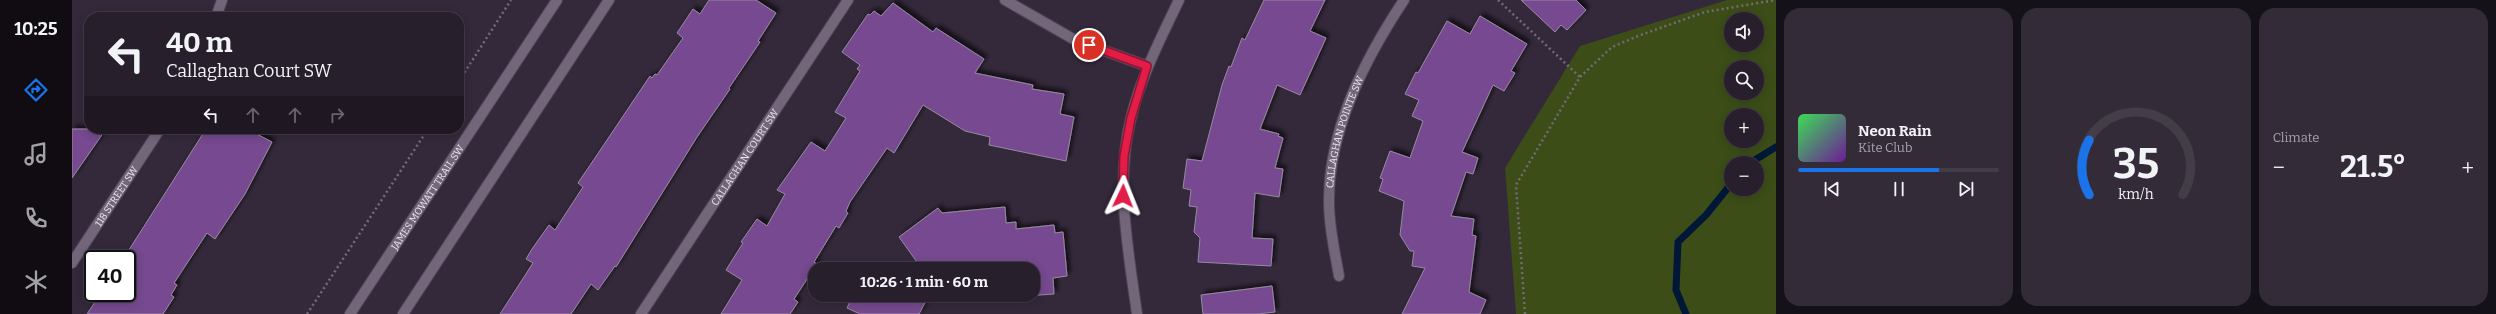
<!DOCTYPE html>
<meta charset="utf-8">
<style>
:root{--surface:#271f2c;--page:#332c38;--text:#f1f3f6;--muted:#a4a2a9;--line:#433d48;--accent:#1a73e8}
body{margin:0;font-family:Bitter,serif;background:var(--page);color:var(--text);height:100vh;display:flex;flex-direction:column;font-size:15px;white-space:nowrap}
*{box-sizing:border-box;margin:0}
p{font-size:13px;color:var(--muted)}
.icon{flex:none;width:22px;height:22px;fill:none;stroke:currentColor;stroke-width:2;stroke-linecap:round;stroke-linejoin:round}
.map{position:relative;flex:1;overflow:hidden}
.sheet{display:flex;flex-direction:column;gap:8px;padding:8px;background:#151118;width:720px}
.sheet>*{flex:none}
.banner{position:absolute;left:12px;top:12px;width:380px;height:122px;border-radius:16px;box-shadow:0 2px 10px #0003,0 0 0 1px var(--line);background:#271f2c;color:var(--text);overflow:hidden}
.buttons{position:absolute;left:1652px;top:12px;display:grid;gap:8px}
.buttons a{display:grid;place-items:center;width:40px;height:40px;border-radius:50%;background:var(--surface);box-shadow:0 2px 10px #0003,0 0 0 1px var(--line);font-size:20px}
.speed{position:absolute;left:12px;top:250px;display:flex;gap:8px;font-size:20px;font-weight:700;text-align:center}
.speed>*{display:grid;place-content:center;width:52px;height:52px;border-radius:50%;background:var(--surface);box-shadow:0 2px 10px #0003,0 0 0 1px var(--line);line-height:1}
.speed .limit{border:2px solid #111;border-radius:6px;background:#fff;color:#111}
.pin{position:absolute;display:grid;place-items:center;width:34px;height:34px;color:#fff;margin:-17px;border:2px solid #fff;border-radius:50%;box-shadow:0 1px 4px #0007}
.me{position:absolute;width:44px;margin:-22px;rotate:2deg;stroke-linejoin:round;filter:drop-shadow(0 0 3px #0008)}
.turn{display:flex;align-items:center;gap:14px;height:84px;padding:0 16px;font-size:18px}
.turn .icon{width:52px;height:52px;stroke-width:2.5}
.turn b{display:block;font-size:28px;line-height:34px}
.lanes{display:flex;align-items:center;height:38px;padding:0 16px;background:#0003;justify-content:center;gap:20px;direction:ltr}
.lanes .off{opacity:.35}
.big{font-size:30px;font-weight:700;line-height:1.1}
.sheet .widget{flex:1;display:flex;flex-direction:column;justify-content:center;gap:6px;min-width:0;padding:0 14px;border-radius:16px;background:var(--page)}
.sheet .dial{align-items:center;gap:0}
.dial svg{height:104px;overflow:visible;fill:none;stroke:var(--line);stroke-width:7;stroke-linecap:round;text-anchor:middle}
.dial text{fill:var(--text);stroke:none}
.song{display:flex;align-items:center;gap:12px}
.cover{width:48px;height:48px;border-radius:6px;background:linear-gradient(135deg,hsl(130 70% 55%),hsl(280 70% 35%))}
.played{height:4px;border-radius:2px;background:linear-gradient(90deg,var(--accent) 70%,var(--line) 70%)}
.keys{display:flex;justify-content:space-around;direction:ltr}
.heat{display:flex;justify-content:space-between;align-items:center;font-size:22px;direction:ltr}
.sheet .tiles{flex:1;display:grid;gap:8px;grid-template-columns:repeat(3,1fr)}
.trip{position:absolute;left:736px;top:262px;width:232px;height:40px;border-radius:16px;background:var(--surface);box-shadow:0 2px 10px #0003,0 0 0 1px var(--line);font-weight:700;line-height:40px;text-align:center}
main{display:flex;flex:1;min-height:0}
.menu{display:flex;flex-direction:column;width:72px;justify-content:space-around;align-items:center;background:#100c12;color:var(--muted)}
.menu .icon{width:28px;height:28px}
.menu .active{color:var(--accent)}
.menu b{font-size:18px;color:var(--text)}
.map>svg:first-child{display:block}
.green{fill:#3c4d17;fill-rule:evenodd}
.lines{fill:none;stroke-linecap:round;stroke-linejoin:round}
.stream{stroke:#001738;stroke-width:7}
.building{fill:#764990;stroke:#978aa0;filter:url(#shadow)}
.minor-casing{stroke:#4d4454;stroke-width:12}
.tertiary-casing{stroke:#4d4454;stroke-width:12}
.secondary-casing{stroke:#4d4454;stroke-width:12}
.path{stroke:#746a7a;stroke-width:2.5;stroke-dasharray:2 3;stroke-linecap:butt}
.minor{stroke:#73667b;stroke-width:10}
.tertiary{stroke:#73667b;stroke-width:10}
.secondary{stroke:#73667b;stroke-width:10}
.route-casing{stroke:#92132f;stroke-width:10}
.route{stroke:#e11d48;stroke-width:7}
.labels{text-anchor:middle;stroke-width:4;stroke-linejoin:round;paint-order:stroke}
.street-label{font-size:10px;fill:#ede6f2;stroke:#2a1f31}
</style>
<main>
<nav class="menu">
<b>10:25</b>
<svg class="icon active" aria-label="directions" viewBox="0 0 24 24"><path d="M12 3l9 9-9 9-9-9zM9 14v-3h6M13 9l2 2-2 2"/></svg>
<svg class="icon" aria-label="music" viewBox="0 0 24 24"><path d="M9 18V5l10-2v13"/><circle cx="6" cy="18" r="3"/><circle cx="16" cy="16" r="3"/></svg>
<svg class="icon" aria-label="phone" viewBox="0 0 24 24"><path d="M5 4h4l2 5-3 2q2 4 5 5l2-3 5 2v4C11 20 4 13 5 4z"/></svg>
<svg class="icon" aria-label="climate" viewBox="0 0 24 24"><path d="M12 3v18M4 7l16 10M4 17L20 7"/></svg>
</nav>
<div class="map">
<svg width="1704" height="314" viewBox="0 0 1704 314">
<defs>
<filter id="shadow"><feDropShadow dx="3.5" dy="-3.5" stdDeviation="2" flood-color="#0009"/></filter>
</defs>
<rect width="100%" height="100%" fill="#34293b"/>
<path class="green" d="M 1655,0 L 1704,0 L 1704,314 L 1444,314 L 1433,168 L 1508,46 ZM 1659,19 L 1685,19 L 1685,45 L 1659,45 ZM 1659,67 L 1685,67 L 1685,93 L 1659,93 ZM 1659,115 L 1685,115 L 1685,141 L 1659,141 ZM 1659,163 L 1685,163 L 1685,189 L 1659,189 Z"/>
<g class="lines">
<path class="stream" d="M 1678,163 L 1704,147
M 1614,314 L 1604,290 L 1606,242 L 1634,215 L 1659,184"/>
</g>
<path class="building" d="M 637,0 L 684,0 L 704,13 L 686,41 L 688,42 L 657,88 L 658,89 L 625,137 L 544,267 L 543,266 L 526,290 L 519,284 L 499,314 L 428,314 L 461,263 L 454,259 L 460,249 L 477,225 L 483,230 L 511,187 L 506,183 L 529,149 L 578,76 L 580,78 L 583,74 L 585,75 L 611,38 L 605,33 L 621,9 L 628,14 Z
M 1192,0 L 1253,0 L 1238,31 L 1254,38 L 1228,95 L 1205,85 L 1188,129 L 1207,134 L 1206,136 L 1211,138 L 1203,168 L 1211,169 L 1207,197 L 1183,193 L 1180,238 L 1201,239 L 1199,266 L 1126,262 L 1128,238 L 1122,232 L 1125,207 L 1117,206 L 1119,190 L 1111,188 L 1115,159 L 1130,161 L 1150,85 L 1157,66 L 1159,67 L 1170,38 L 1173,40 Z
M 1449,0 L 1504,0 L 1514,10 L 1495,30 L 1489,25 L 1483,32 Z
M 821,3 L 861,32 L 864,28 L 912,59 L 903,73 L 961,85 L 960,89 L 992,94 L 988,114 L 1002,117 L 994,161 L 917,145 L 918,137 L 893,131 L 851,105 L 822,153 L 815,148 L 778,202 L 774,211 L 776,213 L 767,228 L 764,226 L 742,262 L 745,264 L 722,299 L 726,302 L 718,314 L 649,314 L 670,280 L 654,270 L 671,243 L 669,242 L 685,219 L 695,226 L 713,194 L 705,190 L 739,142 L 753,151 L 774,118 L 763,112 L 788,71 L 785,69 L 788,65 L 770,52 L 796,14 L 798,15 L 802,11 L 809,16 Z
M 1408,16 L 1455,44 L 1439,71 L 1443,73 L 1432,91 L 1421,85 L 1390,152 L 1406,158 L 1401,174 L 1394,172 L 1379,216 L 1402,219 L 1400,235 L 1404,236 L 1397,292 L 1414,300 L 1408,314 L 1330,314 L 1353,268 L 1340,266 L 1342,251 L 1338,251 L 1328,235 L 1332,201 L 1307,191 L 1311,179 L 1308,178 L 1318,151 L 1338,158 L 1351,121 L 1340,116 L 1347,100 L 1333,94 L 1344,72 L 1346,73 L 1375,21 L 1398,34 Z
M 0,129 L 34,129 L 0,178 Z
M 134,129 L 175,129 L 200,142 L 173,194 L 143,239 L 135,233 L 102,283 L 105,285 L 99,295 L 102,297 L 91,314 L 15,314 L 29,293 L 55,293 L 55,253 Z
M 933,207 L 934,223 L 944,222 L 944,229 L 982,225 L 983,233 L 991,232 L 995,276 L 981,278 L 982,294 L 954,296 L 961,295 L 961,269 L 850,269 L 827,237 L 866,208 L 870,213 Z
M 1200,286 L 1203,312 L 1185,314 L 1131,314 L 1129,295 Z
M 781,295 L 848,295 L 855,299 L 847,314 L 788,314 L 775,308 Z"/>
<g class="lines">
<g class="minor-casing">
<g id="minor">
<path d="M 933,0 L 1003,40 L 1075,66"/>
<path d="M 144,17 L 150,0"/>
<path id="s1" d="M 0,263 L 88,129"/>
<path id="s2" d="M 1267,276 C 1263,252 1257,228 1257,203 C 1256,130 1293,59 1332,0"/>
<path id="s3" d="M 569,314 L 776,0"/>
</g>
</g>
<g class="tertiary-casing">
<path id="tertiary" d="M 1065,314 C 1056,249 1043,182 1059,118 C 1069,76 1089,38 1107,0"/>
</g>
<g class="secondary-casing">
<g id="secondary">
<path id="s4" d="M 278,314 L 485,0"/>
<path d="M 331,314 L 537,0"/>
</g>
</g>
<path class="path" d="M 1426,0 L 1508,77
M 387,81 L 439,0
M 235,314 L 356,129
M 1453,314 L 1444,185 L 1508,77 L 1540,47 L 1566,36 L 1633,12 L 1704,0"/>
<use href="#minor" class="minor"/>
<use href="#tertiary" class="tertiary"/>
<use href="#secondary" class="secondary"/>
</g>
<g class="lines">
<g class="route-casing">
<path id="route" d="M 1017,45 L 1075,66 L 1059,118 L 1052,156 L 1051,196"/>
</g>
<use href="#route" class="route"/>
</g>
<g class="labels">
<g class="street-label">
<text dy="4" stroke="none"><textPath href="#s2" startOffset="147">CALLAGHAN POINTE SW</textPath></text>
<text dy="4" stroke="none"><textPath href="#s3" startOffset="188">CALLAGHAN COURT SW</textPath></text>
<text dy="4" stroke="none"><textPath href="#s1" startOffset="80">118 STREET SW</textPath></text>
<text dy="4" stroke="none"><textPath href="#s4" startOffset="140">JAMES MOWATT TRAIL SW</textPath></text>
</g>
</g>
</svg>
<div class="buttons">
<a><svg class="icon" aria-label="sound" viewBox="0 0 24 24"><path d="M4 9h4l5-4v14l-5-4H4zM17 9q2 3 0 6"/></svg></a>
<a><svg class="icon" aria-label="search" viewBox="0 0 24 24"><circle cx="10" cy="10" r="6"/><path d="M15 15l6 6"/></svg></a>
<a>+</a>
<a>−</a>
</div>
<div class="speed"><div class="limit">40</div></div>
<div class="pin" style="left:1017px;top:45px;background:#d93025"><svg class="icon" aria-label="arrive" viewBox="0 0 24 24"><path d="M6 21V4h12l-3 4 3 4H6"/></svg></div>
<svg class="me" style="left:1051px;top:196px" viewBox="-20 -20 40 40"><path d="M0-17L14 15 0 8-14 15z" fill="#e11d48" stroke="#fff" stroke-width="4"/></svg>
<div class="trip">10:26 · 1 min · 60 m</div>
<div class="banner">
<div class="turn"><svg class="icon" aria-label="left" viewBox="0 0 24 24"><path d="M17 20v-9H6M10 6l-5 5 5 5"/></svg><div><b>40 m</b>Callaghan Court SW</div></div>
<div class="lanes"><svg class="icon" aria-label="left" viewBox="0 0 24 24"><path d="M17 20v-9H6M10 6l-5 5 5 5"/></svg><svg class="icon off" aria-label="ahead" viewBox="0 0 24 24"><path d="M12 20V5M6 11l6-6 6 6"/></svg><svg class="icon off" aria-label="ahead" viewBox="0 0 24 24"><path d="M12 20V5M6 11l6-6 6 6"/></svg><svg class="icon off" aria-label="right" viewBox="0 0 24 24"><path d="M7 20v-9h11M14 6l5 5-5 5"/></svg></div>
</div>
</div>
<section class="sheet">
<div class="tiles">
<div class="widget">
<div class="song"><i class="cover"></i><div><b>Neon Rain</b><p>Kite Club</p></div></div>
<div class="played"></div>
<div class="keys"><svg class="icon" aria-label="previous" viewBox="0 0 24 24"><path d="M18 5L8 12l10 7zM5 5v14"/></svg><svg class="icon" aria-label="pause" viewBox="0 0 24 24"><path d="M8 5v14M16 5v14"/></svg><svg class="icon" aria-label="next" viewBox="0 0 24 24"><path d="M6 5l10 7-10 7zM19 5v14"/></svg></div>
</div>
<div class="widget dial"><svg viewBox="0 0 100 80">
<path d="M14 69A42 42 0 1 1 86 69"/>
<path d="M14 69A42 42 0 0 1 14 27" stroke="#1a73e8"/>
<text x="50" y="56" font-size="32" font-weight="700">35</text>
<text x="50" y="72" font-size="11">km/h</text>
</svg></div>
<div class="widget"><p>Climate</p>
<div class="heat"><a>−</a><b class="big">21.5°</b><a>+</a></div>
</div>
</div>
</section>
</main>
